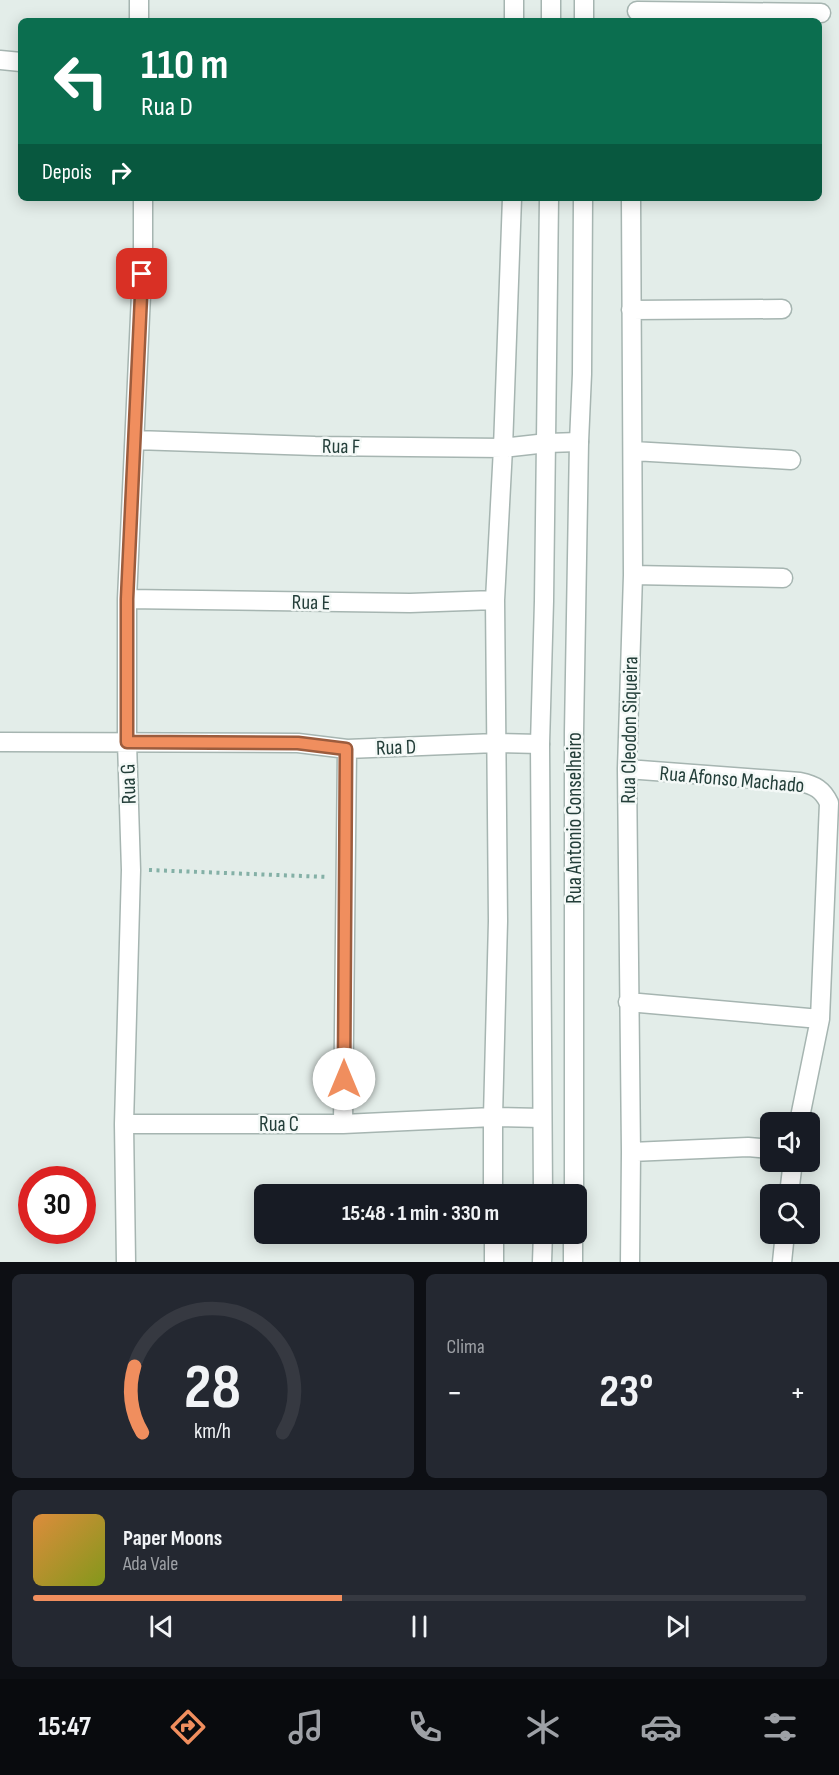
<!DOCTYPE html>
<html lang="pt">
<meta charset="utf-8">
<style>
:root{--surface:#171b24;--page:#242831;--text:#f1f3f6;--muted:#9ea1a6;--line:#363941;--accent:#f08e5e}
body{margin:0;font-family:"Sofia Sans Condensed",sans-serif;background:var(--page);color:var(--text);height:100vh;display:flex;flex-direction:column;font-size:22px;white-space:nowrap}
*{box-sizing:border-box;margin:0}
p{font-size:20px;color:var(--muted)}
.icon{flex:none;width:33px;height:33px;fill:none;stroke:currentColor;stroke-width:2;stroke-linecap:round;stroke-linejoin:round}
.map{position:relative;height:1262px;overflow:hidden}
.drawer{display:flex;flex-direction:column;gap:12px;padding:12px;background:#0d0f14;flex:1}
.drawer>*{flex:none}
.banner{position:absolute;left:18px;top:18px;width:804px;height:183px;border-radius:9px;box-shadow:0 3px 15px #0003;background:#0b6e4f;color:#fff;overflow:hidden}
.tools{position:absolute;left:760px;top:1112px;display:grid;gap:12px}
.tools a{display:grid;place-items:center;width:60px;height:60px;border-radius:9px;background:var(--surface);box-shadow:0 3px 15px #0003;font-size:30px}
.speed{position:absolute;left:18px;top:1166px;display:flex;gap:12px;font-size:30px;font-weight:700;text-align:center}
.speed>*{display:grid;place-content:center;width:78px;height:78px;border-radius:50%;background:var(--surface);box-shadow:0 3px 15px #0003;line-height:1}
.speed .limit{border:9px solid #d22;background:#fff;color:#111}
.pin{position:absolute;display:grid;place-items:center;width:51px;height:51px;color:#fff;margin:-26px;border-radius:12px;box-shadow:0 3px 9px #0006}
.me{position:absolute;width:66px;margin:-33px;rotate:0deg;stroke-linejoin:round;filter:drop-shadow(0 0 4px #0008)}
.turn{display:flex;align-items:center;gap:21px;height:126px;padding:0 24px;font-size:27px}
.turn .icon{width:78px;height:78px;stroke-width:2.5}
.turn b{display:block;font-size:42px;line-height:51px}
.then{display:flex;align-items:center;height:57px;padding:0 24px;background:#0003;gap:12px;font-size:22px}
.big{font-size:45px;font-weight:700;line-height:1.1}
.drawer .card{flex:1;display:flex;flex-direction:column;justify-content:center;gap:9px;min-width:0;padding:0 21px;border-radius:9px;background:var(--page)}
.drawer .dial{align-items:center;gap:0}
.dial svg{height:156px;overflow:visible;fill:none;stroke:var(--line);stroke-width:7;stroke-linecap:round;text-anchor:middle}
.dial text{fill:var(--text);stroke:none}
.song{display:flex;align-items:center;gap:18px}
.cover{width:72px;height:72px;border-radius:9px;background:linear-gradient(135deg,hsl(30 70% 55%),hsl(70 70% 35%))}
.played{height:6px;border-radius:3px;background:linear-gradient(90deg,var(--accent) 40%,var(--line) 40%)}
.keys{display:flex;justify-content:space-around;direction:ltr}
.heat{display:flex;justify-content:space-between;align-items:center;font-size:33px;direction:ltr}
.drawer .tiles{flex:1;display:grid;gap:12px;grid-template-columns:1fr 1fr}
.card:last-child{grid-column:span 2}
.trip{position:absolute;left:254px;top:1184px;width:333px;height:60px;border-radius:9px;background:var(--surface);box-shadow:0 3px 15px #0003;font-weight:700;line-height:60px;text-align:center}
.tabs{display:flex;height:96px;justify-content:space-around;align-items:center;background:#090b0e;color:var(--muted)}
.tabs .icon{width:42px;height:42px}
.tabs .current{color:var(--accent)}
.tabs b{font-size:27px;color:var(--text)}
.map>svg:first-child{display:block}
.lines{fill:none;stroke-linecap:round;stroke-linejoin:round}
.minor-casing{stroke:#a6b5b1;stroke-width:21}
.tertiary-casing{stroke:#a6b5b1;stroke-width:21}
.path{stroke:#84b0a6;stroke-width:4;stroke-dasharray:3 4.5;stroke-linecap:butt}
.minor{stroke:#fff;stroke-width:18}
.tertiary{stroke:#fff;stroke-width:18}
.route-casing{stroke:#9c5c3d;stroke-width:15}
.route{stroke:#f08e5e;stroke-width:10}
.labels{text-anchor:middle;stroke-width:5;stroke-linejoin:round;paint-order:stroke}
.street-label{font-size:21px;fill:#233e39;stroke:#f4f9f7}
</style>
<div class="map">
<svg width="839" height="1262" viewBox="0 0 839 1262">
<rect width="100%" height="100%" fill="#e3ede9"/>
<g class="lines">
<g class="minor-casing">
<path id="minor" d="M 637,11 L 821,13
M 139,21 L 139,0
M 514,21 L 514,0
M 0,60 L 21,62
M 631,310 L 782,309
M 135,440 L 315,446 L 503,448 L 547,443 L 579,442
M 633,451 L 791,460
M 633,575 L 783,578
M 127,599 L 410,603 L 495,600
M 0,742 L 298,743 L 347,749 L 496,743 L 540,744
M 627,769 L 800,782 C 815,785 823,790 829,803 L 820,1019 L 799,1122
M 628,1002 L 820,1019
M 124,1124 L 343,1124 L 493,1117 L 542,1118
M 343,1124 L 347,749
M 631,1152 L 748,1147 L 771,1149
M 493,1194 L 493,1117 L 498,921 L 495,600 L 503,448 L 512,198
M 789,1194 L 793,1161
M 494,1233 L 494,1262
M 126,1262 L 124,1124 L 131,870 L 127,742 L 127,599 L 143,251 L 143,198
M 630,1262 L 631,1152 L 627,769 L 633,575 L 631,198
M 782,1262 L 785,1233"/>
</g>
<g class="tertiary-casing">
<path id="tertiary" d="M 551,21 L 551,0
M 584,21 L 584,0
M 543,1194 L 540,744 L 544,601 L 549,198
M 574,1194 L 574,732 L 579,442 L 582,374 L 583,198
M 542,1262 L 543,1233
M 573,1262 L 573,1233"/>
</g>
<path class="path" d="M 149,870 L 328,877"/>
<use href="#minor" class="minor"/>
<use href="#tertiary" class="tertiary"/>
</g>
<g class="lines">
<g class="route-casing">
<path id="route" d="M 142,274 L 127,599 L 127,742 L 298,743 L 346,749 L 344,1079"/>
</g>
<use href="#route" class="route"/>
</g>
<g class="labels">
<g class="street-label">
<text transform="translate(341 446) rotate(1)" y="7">Rua F</text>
<text transform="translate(311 602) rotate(1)" y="7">Rua E</text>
<text transform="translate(629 730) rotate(-89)" y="7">Rua Cleodon Siqueira</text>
<text transform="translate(396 747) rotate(-2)" y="7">Rua D</text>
<text transform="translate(732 779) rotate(5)" y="7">Rua Afonso Machado</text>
<text transform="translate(128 784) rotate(-92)" y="7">Rua G</text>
<text transform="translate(574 818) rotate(-90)" y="7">Rua Antonio Conselheiro</text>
<text x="279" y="1131">Rua C</text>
</g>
</g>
</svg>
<div class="tools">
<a><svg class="icon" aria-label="sound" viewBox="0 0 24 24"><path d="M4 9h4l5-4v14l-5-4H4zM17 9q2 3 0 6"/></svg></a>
<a><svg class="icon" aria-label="search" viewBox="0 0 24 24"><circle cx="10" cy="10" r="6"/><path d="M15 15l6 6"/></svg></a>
</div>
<div class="speed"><div class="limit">30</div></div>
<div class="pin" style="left:142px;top:274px;background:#d93025"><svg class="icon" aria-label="arrive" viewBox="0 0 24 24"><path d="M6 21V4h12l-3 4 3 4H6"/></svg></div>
<svg class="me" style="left:344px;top:1079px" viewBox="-20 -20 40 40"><circle r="19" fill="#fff"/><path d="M0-13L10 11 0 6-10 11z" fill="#f08e5e"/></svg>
<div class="trip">15:48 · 1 min · 330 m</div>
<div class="banner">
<div class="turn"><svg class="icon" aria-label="left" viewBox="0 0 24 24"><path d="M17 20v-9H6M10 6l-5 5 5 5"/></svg><div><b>110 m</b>Rua D</div></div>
<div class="then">Depois<svg class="icon" aria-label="right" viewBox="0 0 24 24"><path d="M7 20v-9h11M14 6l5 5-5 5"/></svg></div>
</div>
</div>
<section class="drawer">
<div class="tiles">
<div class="card dial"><svg viewBox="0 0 100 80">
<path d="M14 69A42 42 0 1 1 86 69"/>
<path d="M14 69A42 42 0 0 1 10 35" stroke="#f08e5e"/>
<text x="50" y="56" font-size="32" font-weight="700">28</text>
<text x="50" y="72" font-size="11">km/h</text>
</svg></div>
<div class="card"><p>Clima</p>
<div class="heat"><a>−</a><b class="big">23°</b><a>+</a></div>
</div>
<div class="card">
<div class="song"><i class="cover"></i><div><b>Paper Moons</b><p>Ada Vale</p></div></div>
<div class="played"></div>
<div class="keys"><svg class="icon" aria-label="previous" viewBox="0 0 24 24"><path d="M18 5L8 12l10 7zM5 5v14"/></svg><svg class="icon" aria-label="pause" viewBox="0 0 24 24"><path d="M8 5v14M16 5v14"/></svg><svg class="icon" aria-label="next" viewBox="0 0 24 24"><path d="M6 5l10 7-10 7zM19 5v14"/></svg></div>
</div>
</div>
</section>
<nav class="tabs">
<b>15:47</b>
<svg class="icon current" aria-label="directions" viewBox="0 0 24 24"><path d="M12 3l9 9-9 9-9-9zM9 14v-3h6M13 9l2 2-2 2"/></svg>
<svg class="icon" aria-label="music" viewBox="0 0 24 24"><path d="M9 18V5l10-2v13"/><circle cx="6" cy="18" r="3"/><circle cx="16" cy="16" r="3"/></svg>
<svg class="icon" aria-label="phone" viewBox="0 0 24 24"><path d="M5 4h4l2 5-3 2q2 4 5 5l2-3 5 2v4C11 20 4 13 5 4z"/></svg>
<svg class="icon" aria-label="climate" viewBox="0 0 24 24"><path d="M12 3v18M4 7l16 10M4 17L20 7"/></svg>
<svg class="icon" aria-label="car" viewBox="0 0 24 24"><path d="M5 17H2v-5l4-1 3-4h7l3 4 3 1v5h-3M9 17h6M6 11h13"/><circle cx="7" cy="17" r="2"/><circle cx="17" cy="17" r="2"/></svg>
<svg class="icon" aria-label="filters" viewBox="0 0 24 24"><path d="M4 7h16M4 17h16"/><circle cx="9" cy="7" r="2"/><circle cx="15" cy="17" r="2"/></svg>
</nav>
